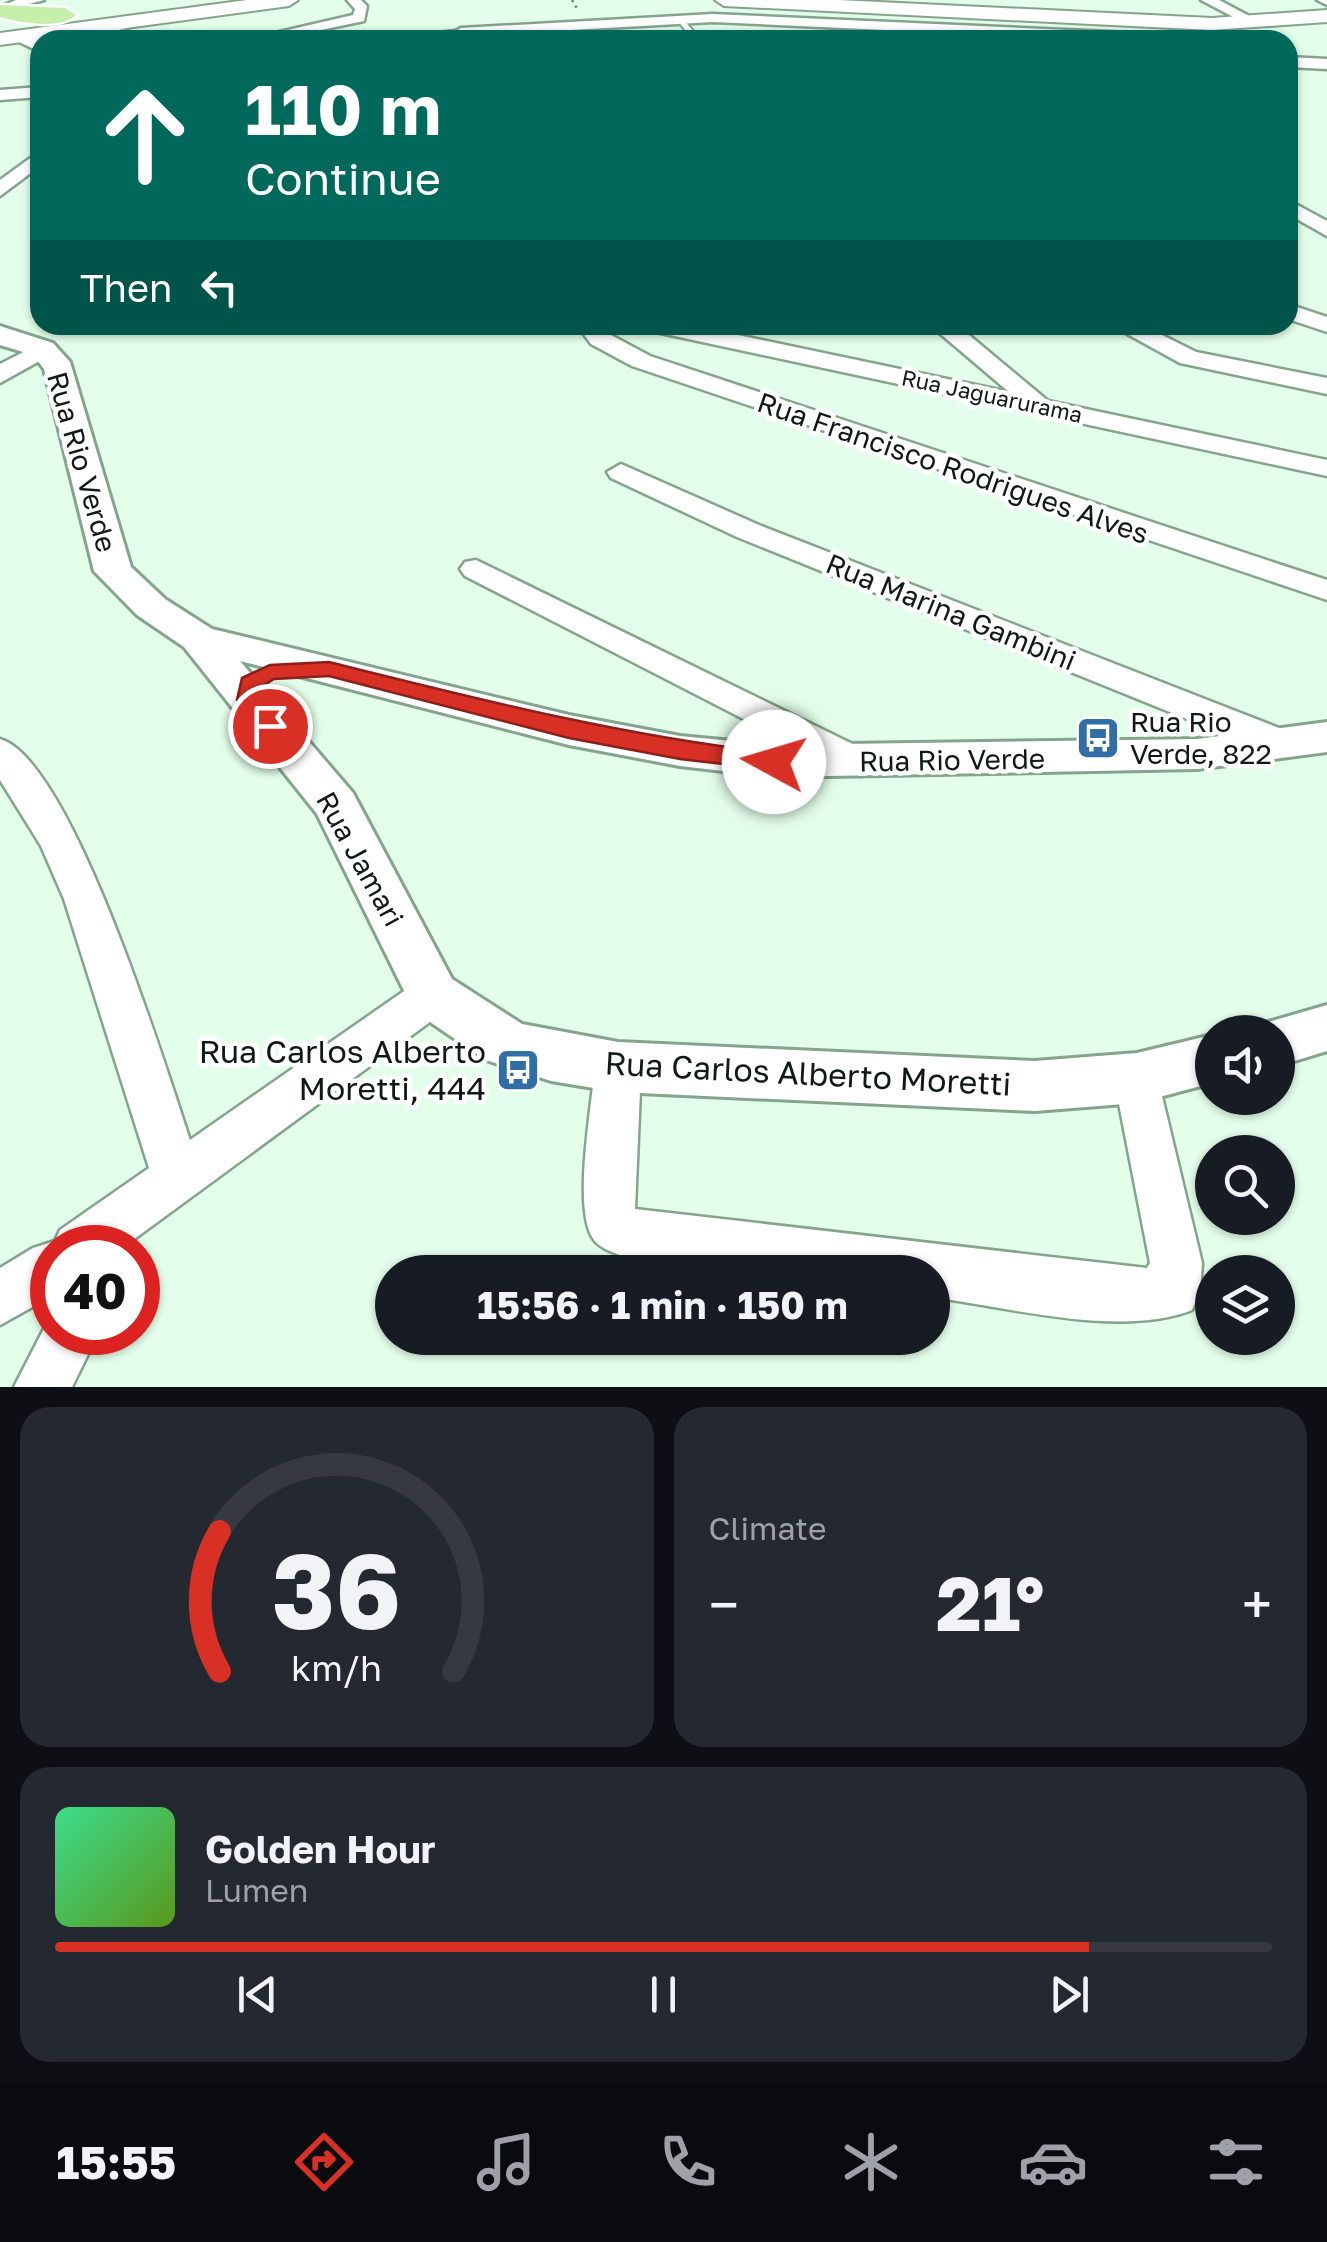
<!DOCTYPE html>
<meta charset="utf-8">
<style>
:root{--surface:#171b24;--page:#242831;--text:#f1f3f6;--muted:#9ea1a6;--line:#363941;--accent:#d93025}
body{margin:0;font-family:"Golos Text",sans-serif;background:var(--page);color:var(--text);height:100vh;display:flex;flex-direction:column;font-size:38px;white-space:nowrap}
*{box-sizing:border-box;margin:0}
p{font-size:32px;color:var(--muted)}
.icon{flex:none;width:55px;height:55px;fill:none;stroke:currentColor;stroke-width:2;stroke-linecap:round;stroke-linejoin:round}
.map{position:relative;height:1387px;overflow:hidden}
.sheet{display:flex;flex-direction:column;gap:20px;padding:20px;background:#0d0f14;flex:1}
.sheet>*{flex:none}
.hud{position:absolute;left:30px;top:30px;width:1268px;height:305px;border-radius:30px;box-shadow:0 2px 8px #0004;background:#00695c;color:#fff;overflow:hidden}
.fabs{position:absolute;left:1195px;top:1015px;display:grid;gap:20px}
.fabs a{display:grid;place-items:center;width:100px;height:100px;border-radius:50%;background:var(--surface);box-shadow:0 2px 8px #0004;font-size:50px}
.speed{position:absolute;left:30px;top:1225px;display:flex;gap:20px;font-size:50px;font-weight:700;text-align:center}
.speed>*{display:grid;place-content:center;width:130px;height:130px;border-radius:50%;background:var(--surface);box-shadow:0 2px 8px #0004;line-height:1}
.speed .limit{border:15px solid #d22;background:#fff;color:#111}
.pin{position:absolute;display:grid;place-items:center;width:85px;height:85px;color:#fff;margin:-42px;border:5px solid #fff;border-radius:50%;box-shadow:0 2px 10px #0007}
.me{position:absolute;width:110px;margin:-55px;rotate:276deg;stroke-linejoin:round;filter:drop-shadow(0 0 8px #0008)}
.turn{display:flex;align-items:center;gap:35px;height:210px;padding:0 50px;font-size:45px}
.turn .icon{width:130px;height:130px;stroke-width:2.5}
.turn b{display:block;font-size:70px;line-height:85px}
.then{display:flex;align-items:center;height:95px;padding:0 50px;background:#0003;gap:20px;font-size:38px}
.big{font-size:75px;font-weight:700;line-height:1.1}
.sheet .tile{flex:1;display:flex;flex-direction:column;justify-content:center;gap:15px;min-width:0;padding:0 35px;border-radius:30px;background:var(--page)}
.sheet .dial{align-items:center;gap:0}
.dial svg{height:260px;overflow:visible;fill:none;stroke:var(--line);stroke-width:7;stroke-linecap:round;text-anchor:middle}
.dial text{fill:var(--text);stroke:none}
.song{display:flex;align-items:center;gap:30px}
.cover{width:120px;height:120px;border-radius:15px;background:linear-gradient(135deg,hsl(150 70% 55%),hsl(90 70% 35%))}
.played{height:10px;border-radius:5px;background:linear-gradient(90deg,var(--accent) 85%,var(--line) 85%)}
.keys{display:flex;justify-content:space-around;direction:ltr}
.heat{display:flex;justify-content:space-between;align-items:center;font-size:55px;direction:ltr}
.sheet .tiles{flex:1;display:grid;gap:20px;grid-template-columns:1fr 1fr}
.tile:last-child{grid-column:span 2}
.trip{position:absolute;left:375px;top:1255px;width:575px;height:100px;border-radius:50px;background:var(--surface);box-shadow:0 2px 8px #0004;font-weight:700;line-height:100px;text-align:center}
.tabs{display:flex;height:160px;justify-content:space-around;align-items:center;background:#090b0e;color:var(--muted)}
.tabs .icon{width:70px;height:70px}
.tabs .current{color:var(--accent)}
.tabs b{font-size:45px;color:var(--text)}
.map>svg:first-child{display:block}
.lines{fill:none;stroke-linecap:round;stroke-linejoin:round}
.service-casing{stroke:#85a48d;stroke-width:4}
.minor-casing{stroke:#85a48d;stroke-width:5}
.tertiary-casing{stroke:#85a48d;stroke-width:6}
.secondary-casing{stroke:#85a48d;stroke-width:4}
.primary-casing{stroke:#fff;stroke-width:5}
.path{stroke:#738678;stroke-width:2.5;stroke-dasharray:2.5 4;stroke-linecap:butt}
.service{fill:#fff;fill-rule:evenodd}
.minor{fill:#fff;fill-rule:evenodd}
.tertiary{fill:#fff;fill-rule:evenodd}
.secondary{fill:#fff;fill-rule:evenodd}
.primary{fill:#c6efac;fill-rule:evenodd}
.route{fill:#d93025;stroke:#8d1f18;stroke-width:2.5}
.labels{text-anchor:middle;stroke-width:9;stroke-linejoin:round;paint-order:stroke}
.far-street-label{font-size:22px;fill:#0e1a12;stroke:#fff}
.street-label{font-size:28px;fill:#0e1a12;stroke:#fff}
.poi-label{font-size:28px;fill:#0e1a12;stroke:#fff;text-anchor:start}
.near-poi-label{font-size:32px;fill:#0e1a12;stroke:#fff;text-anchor:end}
.near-street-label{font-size:32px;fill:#0e1a12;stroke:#fff}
</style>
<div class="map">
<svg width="1327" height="1387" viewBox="0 0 1327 1387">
<rect width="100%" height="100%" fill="#e3feea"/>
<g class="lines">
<g class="service-casing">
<path id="service" d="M 675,17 L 681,17 L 701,40 L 693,40 Z
M 461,30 L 464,34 L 376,40 L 380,38 Z"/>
</g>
<g class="minor-casing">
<path id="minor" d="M 16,0 L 44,0 L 6,10 L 0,7 Z
M 347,0 L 361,0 L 367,6 L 364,21 L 273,40 L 244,40 L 353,15 L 355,9 Z
M 1201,0 L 1219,0 L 1253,18 L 1241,21 Z
M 1317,0 L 1327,0 L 1327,5 Z
M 713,14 L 1198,36 L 1205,40 L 1101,40 L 713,22 L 461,36 L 454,32 L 461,28 Z
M 143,15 L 148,22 L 82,40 L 58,40 Z
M 20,33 L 40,41 L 40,52 L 15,40 L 15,34 Z
M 1288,57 L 1327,59 L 1327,69 L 1288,67 Z
M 40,87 L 40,97 L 0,100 L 0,90 Z
M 40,151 L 40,166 L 0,196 L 0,180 Z
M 1288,200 L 1327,221 L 1327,236 L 1288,214 Z
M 1288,304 L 1327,317 L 1327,332 L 1288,319 Z
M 577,325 L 601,325 L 609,334 L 650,356 L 1327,580 L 1327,600 L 632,366 L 591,344 Z
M 644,325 L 690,325 L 1009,392 L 930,325 L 957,325 L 1048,401 L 1327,460 L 1327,476 L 656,332 Z
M 1111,325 L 1142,325 L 1196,352 L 1327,378 L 1327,394 L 1180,363 Z
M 43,342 L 52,344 L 55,349 L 52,354 L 0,383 L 0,364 Z
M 621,464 L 759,525 L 1297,735 L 1302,744 L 1297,753 L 1284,757 L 1271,753 L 737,537 L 611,478 L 607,472 Z
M 476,560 L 873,754 L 879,763 L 873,772 L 860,776 L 847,772 L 465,576 L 460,569 L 465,562 Z
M 0,739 C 72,760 165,1066 190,1140 L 417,982 L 433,977 L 449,982 L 455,995 L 449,1008 L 122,1248 L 52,1248 L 52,1296 L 0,1325 L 0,1268 L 33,1248 L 55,1241 L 60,1230 L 149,1168 L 64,899 L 41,846 L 0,780 Z
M 618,1047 L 634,1053 L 641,1067 L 635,1209 L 1147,1268 L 1150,1263 L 1114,1078 L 1120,1063 L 1137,1057 L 1154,1063 L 1202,1263 L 1200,1291 L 1192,1310 C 1123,1338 1006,1307 932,1297 L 932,1272 C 875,1272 626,1282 594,1240 C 572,1211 592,1106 595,1067 L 602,1053 Z
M 52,1313 L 52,1332 L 99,1332 L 72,1387 L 14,1387 Z"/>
</g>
<g class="tertiary-casing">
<path id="tertiary" d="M 0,326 L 53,343 L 70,362 L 131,567 L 165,599 L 212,629 L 569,715 L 680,736 L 774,745 L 1197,739 L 1327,722 L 1327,752 L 1197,769 L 774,777 L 680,766 L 569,745 L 240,661 L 353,793 L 452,979 L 522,1024 L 618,1042 L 1035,1061 L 1137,1053 L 1212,1035 L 1212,1083 L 1137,1103 L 1035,1111 L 618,1092 L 551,1081 L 486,1060 L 414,1011 L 317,814 L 184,647 L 137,615 L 94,571 L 44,369 L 33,355 L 0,345 Z
M 1327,1005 L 1327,1051 L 1278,1066 L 1278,1032 L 1255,1032 L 1258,1025 Z"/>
</g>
<g class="secondary-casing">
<path id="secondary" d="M 247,0 L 298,0 L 289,6 L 0,45 L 0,33 Z
M 715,0 L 838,0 L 1212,18 L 1327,10 L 1327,22 L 1212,30 L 724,6 Z"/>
</g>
<g class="primary-casing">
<path id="primary" d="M 0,5 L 65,8 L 76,15 C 59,30 21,23 0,17 Z"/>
</g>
<path class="path" d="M 572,0 L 578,10"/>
<use href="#service" class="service"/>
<use href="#minor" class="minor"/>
<use href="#tertiary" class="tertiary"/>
<use href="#secondary" class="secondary"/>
<use href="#primary" class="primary"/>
</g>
<path class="route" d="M 329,662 C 477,699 622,736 774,753 L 786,762 L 774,770 L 680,759 L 569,738 L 329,676 L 274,679 L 261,687 L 260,698 L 282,726 L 270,734 L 262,732 L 237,700 L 242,678 L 270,665 Z"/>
<defs>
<g id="bus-square" transform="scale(2.25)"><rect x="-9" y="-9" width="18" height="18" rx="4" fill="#306ea5" stroke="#fff"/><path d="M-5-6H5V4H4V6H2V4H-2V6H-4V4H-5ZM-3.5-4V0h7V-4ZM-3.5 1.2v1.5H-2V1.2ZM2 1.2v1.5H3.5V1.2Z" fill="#fff"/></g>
</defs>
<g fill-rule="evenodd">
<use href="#bus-square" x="1098" y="738"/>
<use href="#bus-square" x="518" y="1070"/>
</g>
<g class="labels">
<g class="far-street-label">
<text transform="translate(992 396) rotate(12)" y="8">Rua Jaguarurama</text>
</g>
<g class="street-label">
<text transform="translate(82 462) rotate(74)" y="10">Rua Rio Verde</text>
<text transform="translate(953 468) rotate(19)" y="10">Rua Francisco Rodrigues Alves</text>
<text transform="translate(951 612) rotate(22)" y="10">Rua Marina Gambini</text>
<text transform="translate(952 760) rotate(-1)" y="10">Rua Rio Verde</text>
<text transform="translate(360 859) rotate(61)" y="10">Rua Jamari</text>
</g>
<g class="poi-label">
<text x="1130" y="732">Rua Rio<tspan x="1130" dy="32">Verde, 822</tspan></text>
</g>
<g class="near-poi-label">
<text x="486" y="1063">Rua Carlos Alberto<tspan x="486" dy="37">Moretti, 444</tspan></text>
</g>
<g class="near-street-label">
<text transform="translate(808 1074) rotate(3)" y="11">Rua Carlos Alberto Moretti</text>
</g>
</g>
</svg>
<div class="fabs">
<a><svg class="icon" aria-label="sound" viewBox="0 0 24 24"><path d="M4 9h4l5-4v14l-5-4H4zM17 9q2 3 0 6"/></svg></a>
<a><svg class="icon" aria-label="search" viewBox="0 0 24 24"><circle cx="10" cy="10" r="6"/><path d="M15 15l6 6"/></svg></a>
<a><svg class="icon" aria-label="layers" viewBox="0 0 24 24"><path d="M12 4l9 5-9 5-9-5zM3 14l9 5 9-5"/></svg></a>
</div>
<div class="speed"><div class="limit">40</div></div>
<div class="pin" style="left:270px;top:726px;background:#d93025"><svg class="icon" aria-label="arrive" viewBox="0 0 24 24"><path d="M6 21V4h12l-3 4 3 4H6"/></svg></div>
<svg class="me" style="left:774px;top:762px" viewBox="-20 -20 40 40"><circle r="19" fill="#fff"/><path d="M0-13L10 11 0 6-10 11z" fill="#d93025"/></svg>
<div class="trip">15:56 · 1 min · 150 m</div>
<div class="hud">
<div class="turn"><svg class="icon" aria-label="ahead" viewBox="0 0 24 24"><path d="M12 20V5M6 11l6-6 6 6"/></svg><div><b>110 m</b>Continue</div></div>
<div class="then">Then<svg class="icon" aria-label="left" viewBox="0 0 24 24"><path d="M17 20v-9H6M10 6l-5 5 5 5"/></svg></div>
</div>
</div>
<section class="sheet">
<div class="tiles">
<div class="tile dial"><svg viewBox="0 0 100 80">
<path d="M14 69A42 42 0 1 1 86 69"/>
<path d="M14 69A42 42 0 0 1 14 26" stroke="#d93025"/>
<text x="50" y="56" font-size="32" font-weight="700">36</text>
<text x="50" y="72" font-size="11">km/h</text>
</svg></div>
<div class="tile"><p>Climate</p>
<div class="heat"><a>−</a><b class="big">21°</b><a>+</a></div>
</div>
<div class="tile">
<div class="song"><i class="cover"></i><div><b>Golden Hour</b><p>Lumen</p></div></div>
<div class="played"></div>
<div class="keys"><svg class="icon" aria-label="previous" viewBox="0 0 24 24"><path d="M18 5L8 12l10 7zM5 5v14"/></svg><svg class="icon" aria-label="pause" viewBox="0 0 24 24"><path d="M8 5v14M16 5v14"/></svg><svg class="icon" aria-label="next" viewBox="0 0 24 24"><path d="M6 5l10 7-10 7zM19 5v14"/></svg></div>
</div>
</div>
</section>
<nav class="tabs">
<b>15:55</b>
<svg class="icon current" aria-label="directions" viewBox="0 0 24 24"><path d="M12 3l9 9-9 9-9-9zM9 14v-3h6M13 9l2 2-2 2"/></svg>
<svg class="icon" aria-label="music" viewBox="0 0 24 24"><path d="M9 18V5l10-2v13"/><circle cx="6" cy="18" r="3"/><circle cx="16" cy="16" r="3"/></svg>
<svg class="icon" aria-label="phone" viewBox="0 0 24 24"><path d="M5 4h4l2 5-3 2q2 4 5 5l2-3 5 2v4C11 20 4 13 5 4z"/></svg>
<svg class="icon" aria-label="climate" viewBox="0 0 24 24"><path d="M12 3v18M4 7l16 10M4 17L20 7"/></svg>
<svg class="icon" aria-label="car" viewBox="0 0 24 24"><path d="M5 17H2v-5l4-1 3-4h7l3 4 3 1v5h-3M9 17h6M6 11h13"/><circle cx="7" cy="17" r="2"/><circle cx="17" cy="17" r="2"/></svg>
<svg class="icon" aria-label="filters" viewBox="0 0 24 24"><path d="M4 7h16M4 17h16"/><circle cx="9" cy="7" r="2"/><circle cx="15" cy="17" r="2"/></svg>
</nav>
